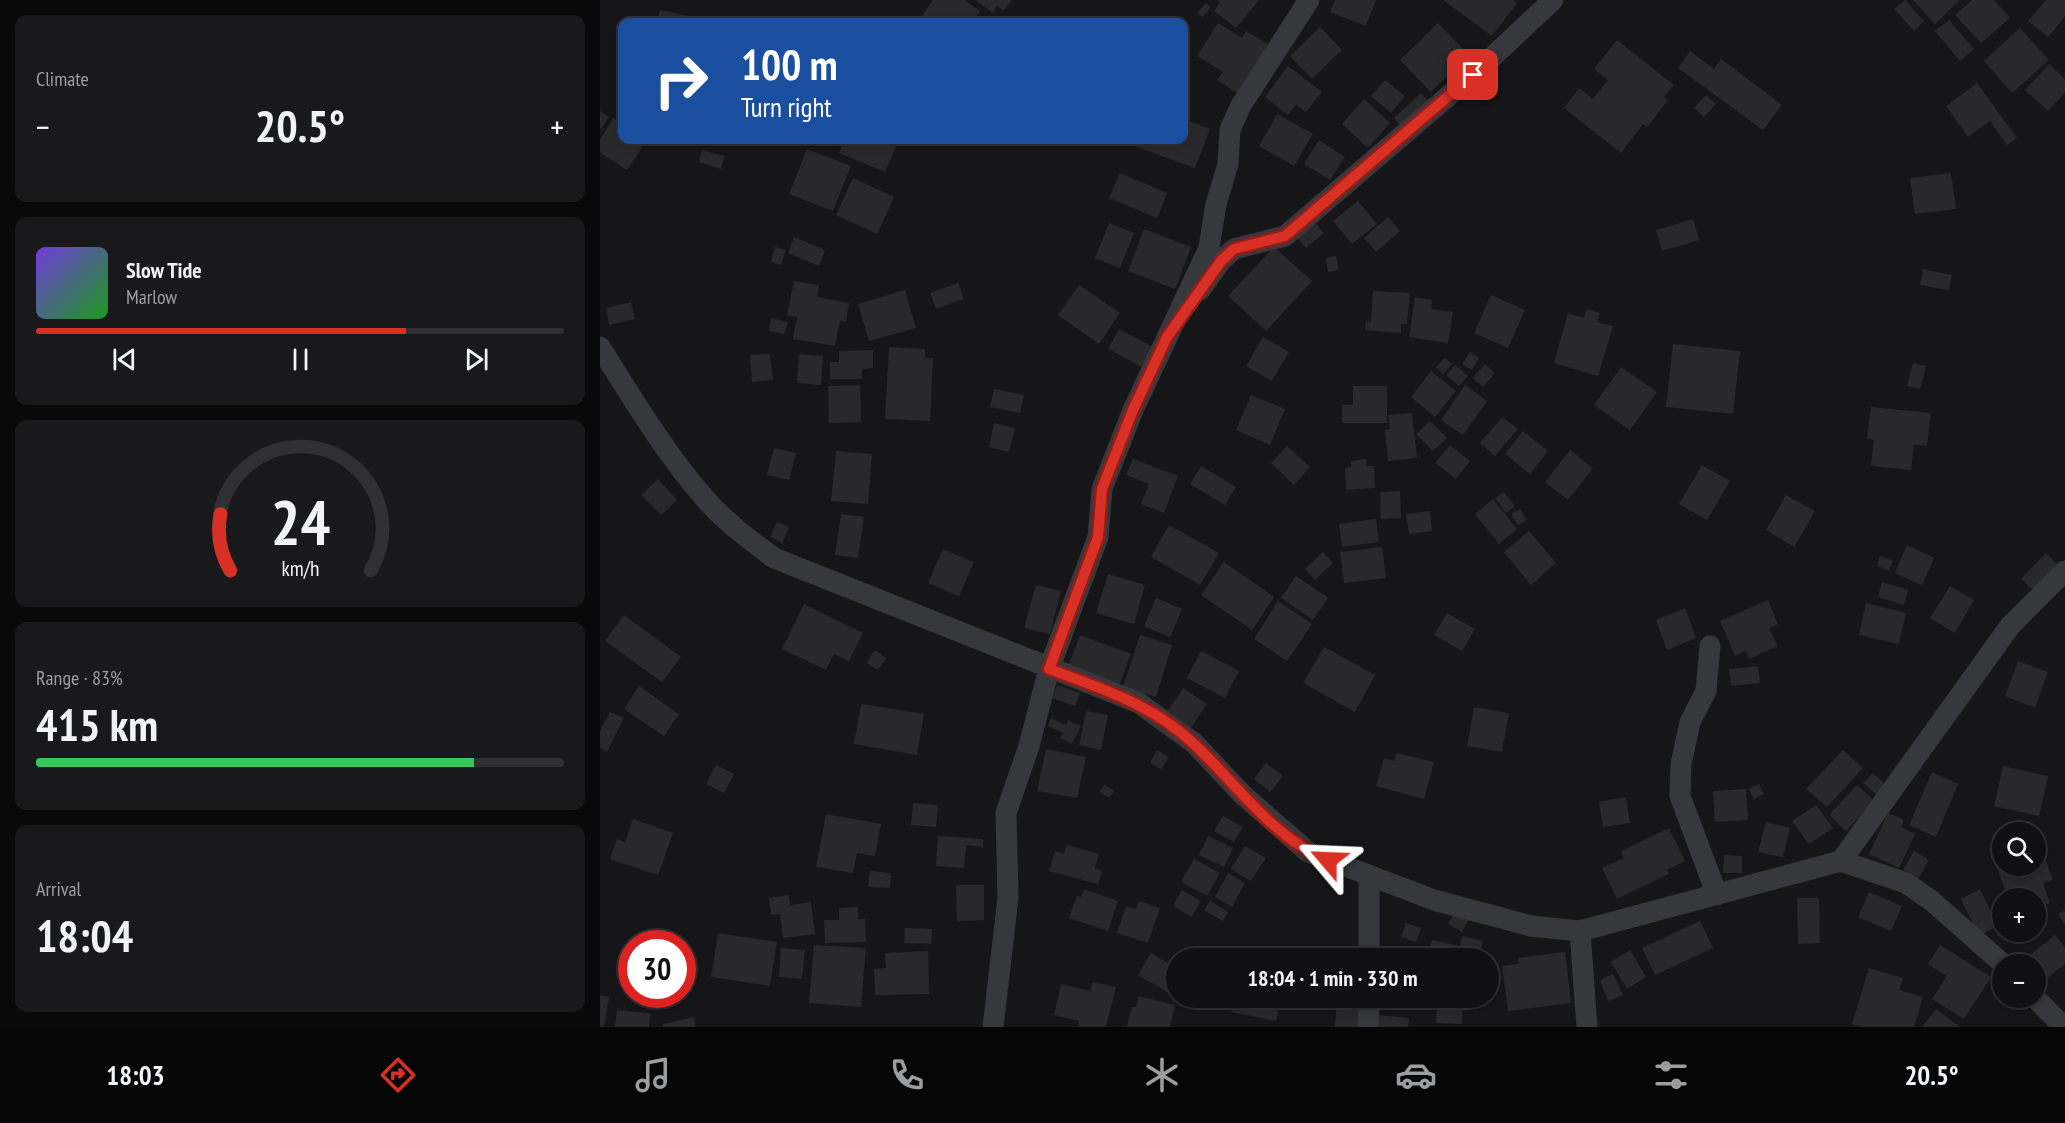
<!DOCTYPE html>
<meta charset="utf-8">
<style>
:root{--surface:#101012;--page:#19191b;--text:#f1f3f6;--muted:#9c9d9f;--line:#303032;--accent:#d93025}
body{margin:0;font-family:"PT Sans Narrow",sans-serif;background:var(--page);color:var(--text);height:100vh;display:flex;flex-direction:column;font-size:22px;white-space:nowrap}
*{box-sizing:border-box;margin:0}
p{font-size:20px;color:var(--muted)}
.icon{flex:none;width:33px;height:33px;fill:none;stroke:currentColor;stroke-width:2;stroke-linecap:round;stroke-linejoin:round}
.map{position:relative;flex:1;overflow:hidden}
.panel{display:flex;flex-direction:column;gap:15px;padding:15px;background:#09090a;width:600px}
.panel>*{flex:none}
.hud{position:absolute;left:18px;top:18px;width:570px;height:126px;border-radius:12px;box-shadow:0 3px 9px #0003,0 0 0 2px var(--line);background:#1a4fa0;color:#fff;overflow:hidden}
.controls{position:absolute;left:1392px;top:822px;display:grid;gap:12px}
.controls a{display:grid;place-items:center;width:54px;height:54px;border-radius:50%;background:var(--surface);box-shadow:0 3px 9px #0003,0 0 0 2px var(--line);font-size:30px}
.speed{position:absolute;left:18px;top:930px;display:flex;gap:12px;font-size:30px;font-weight:700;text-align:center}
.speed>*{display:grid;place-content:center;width:78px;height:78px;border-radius:50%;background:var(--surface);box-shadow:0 3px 9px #0003,0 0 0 2px var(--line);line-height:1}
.speed .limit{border:9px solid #d22;background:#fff;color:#111}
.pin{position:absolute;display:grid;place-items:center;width:51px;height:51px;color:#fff;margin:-26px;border-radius:12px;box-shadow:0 3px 9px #0006}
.me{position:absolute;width:66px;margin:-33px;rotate:296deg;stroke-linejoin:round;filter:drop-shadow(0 0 4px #0008)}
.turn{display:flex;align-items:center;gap:21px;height:126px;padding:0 24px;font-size:27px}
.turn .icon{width:78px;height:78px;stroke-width:2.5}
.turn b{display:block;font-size:42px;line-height:51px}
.big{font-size:45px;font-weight:700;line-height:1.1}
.panel .tile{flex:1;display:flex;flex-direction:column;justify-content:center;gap:9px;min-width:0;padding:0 21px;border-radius:12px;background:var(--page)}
.panel .dial{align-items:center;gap:0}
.dial svg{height:156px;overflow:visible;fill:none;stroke:var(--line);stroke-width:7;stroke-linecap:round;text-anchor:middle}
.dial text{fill:var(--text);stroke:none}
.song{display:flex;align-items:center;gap:18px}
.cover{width:72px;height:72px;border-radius:9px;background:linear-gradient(135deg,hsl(260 70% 55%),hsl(120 70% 35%))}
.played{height:6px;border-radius:3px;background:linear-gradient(90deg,var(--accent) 70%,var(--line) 70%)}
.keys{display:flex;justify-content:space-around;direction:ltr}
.heat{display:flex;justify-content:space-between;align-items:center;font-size:33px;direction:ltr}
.charge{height:9px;border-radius:4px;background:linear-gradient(90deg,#34c759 83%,var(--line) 0)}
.trip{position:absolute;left:566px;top:948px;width:333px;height:60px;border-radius:30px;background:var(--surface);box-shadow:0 3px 9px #0003,0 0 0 2px var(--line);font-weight:700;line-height:60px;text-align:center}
.tab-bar{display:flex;height:96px;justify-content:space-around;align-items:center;background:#060607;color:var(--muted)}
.tab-bar .icon{width:42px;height:42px}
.tab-bar .current{color:var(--accent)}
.tab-bar b{font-size:27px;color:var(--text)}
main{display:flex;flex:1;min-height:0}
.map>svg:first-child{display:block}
.building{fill:#29292c}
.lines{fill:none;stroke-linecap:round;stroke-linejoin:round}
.minor{stroke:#37383d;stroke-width:21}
.route-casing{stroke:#8d1f18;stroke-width:15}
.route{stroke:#d93025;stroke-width:10}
</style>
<main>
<section class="panel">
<div class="tile"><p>Climate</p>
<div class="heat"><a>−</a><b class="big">20.5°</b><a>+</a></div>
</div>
<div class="tile">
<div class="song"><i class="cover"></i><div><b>Slow Tide</b><p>Marlow</p></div></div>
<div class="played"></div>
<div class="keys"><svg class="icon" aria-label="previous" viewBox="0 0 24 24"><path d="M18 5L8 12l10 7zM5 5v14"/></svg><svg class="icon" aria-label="pause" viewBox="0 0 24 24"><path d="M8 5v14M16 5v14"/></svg><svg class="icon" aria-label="next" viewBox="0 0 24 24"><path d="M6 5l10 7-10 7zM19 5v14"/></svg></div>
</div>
<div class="tile dial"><svg viewBox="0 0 100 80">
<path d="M14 69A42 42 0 1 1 86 69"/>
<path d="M14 69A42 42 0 0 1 9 40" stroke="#d93025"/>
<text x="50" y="56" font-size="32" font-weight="700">24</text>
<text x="50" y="72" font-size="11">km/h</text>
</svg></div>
<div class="tile"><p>Range · 83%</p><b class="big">415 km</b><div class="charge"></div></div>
<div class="tile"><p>Arrival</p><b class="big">18:04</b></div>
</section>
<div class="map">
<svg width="1465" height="1027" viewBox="0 0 1465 1027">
<rect width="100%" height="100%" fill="#161618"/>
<path class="building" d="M 333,0 L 364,0 L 380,11 L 372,22 L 328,22 L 321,17 Z
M 375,0 L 412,0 L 404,11 L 397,6 L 393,13 Z
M 616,0 L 659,0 L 636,28 L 614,11 L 620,3 Z
M 735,0 L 776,0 L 766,26 L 730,12 Z
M 843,0 L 913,0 L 917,3 L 892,36 Z
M 1305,0 L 1324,21 L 1314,31 L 1294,9 Z
M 1313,0 L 1360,0 L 1335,24 Z
M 1372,0 L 1394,0 L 1410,18 L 1381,43 L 1355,15 Z
M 1446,0 L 1465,0 L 1465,17 L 1448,37 L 1428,21 Z
M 606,3 L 611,7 L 603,17 L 597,13 Z
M 60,10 L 98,18 L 97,22 L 57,22 Z
M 1349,20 L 1374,49 L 1360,61 L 1335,31 Z
M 618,23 L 642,38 L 646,31 L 668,44 L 642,96 L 617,80 L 623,72 L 597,56 Z
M 838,23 L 869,55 L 831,92 L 800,60 Z
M 720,27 L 742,50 L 712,79 L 690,56 Z
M 1420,28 L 1449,60 L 1412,93 L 1384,61 Z
M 1017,40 L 1074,85 L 1064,97 L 1068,100 L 1047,127 L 1043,124 L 1021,153 L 964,108 L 979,88 L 993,99 L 1008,80 L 994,69 Z
M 1090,51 L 1114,69 L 1121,59 L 1182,105 L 1163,130 L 1078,68 Z
M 1449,64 L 1465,79 L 1465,93 L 1448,111 L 1425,90 Z
M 688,66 L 722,92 L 706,112 L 696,105 L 688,115 L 665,97 Z
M 785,80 L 805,96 L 791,113 L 771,96 Z
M 1377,83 L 1417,138 L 1407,145 L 1390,121 L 1368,137 L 1346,106 Z
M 821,93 L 831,104 L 803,129 L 794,118 Z
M 1106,95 L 1116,104 L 1104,117 L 1094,108 Z
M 764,99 L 790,123 L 768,148 L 742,124 Z
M 0,111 L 9,117 L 0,130 Z
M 677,114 L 713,134 L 694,166 L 659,146 Z
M 13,118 L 22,124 L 22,140 L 47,140 L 27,170 L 0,153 L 0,140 Z
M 584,119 L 610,129 L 595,168 L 518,140 L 584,140 Z
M 245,140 L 299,140 L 285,172 L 239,153 Z
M 719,140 L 745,157 L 730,180 L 704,164 Z
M 207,149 L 251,166 L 233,211 L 189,194 Z
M 102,150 L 125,156 L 121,169 L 99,162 Z
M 520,173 L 567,193 L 557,218 L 509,198 Z
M 1351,173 L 1356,209 L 1315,214 L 1310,178 Z
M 253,178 L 294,197 L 277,234 L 236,215 Z
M 758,201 L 777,224 L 752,244 L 733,221 Z
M 788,217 L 800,231 L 776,252 L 764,238 Z
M 1093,219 L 1099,240 L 1062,251 L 1056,230 Z
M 715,222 L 724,233 L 706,248 L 696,237 Z
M 509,223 L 534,233 L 520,268 L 495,258 Z
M 544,229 L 591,247 L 575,289 L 528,271 Z
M 194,237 L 225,250 L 219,266 L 188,253 Z
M 175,247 L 186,250 L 181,265 L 171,262 Z
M 674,247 L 712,281 L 666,331 L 628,296 Z
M 736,256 L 739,270 L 728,272 L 726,258 Z
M 1323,269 L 1352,275 L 1349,290 L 1320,285 Z
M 194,281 L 219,285 L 217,297 L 249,303 L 246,322 L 240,321 L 235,346 L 193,339 L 197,317 L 187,316 Z
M 358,283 L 364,299 L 336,309 L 330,293 Z
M 479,285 L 520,313 L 499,344 L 458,315 Z
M 305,290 L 316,328 L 269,341 L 258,304 Z
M 773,291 L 810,293 L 807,324 L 801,324 L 801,333 L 765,330 L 766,321 L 771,322 Z
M 891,295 L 925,310 L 908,348 L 874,333 Z
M 815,297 L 832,300 L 831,309 L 853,312 L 848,343 L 809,337 Z
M 31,302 L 35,319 L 9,325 L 6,308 Z
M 987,309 L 1000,313 L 997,322 L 1013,326 L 998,376 L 954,363 L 968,313 L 984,318 Z
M 171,318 L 188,322 L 184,334 L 169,331 Z
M 519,329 L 553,347 L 542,367 L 508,349 Z
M 663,337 L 689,352 L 672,381 L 646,366 Z
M 1073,344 L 1140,351 L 1133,414 L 1066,407 Z
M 289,347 L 325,349 L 325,358 L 333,358 L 330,421 L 285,419 Z
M 273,350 L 273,368 L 262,369 L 262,379 L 230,379 L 230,362 L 239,362 L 239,351 Z
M 870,352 L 879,358 L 872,370 L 862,364 Z
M 170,354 L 173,380 L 152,382 L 150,355 Z
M 199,354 L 223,356 L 221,385 L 197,383 Z
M 845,358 L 852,364 L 843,374 L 836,367 Z
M 1313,363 L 1326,366 L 1320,389 L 1307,386 Z
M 885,364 L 895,373 L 883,387 L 873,378 Z
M 855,365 L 868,376 L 859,386 L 846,375 Z
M 1021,367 L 1057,392 L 1030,430 L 994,405 Z
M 831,371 L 856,391 L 835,417 L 811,397 Z
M 260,385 L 261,422 L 229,423 L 228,386 Z
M 865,385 L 887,401 L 863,435 L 841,420 Z
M 753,386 L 787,386 L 787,423 L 742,423 L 742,405 L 753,405 Z
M 394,389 L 424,395 L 420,413 L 390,407 Z
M 651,395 L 685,409 L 670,445 L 636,430 Z
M 1271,407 L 1331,413 L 1327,446 L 1314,444 L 1311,470 L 1271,466 L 1274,440 L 1267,439 Z
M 812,413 L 817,458 L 788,461 L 785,430 L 790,429 L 788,415 Z
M 902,417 L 918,429 L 895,456 L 880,443 Z
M 830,421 L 847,438 L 833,451 L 816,434 Z
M 394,423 L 415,428 L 409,452 L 389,447 Z
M 923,431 L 948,451 L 930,474 L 905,454 Z
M 850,445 L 870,461 L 856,479 L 835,463 Z
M 687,446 L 710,467 L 694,485 L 671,463 Z
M 174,448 L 196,453 L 189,480 L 167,475 Z
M 970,450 L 993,468 L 968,500 L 945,482 Z
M 236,451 L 272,454 L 268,504 L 231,501 Z
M 533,459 L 578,476 L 564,513 L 541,504 L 549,484 L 526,475 Z
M 766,459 L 766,466 L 774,466 L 775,488 L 746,490 L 745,468 L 751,467 L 751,461 Z
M 1102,465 L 1130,481 L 1107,520 L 1079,504 Z
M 601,466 L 636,487 L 625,505 L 590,484 Z
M 58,479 L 77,500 L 61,515 L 41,495 Z
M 800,491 L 801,518 L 781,519 L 780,492 Z
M 904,492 L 915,506 L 906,513 L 895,498 Z
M 1186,495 L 1215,511 L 1194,547 L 1166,530 Z
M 893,499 L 917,529 L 899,544 L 875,514 Z
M 920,509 L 927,520 L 918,525 L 911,514 Z
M 830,511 L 832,531 L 809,534 L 806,514 Z
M 241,514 L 264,517 L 258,558 L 235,555 Z
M 776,519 L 779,542 L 742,547 L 739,524 Z
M 177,522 L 189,527 L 182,543 L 170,537 Z
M 569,525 L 619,553 L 600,585 L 551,557 Z
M 929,531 L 956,563 L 931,585 L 904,552 Z
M 1307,545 L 1334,558 L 1322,585 L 1295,573 Z
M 782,547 L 786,578 L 744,583 L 740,552 Z
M 343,549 L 374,562 L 359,596 L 328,583 Z
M 723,552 L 733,563 L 715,580 L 705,569 Z
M 1446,553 L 1459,566 L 1434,591 L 1421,579 Z
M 1280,556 L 1293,561 L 1289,571 L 1277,566 Z
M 624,562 L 674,597 L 652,630 L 601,595 Z
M 508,574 L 545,585 L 534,624 L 496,613 Z
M 696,576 L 728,598 L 713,620 L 681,598 Z
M 1282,582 L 1308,590 L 1304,605 L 1278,597 Z
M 436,585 L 461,591 L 450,634 L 424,628 Z
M 1350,586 L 1374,600 L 1355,633 L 1330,618 Z
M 556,598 L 582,609 L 570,637 L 544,626 Z
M 1168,600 L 1178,624 L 1169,628 L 1178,646 L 1149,659 L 1146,651 L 1135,656 L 1120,621 Z
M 678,601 L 712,624 L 687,661 L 654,639 Z
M 1266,603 L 1306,613 L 1299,644 L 1259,635 Z
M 204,604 L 263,633 L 249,661 L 234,654 L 226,670 L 182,649 Z
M 1085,608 L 1096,638 L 1067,650 L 1056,620 Z
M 847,613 L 875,629 L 862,651 L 834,635 Z
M 24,615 L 81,657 L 62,682 L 5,641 Z
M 480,635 L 531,654 L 519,686 L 468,667 Z
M 540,635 L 572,645 L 556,697 L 523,687 Z
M 724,647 L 775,675 L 755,712 L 703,683 Z
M 275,650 L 286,658 L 278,670 L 266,663 Z
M 601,651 L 639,671 L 625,698 L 587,678 Z
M 1418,661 L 1448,672 L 1435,708 L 1405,696 Z
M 1158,666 L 1160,683 L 1131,686 L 1129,669 Z
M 457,685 L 480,693 L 475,706 L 452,698 Z
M 39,686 L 79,714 L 64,736 L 24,709 Z
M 583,688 L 607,704 L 588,732 L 564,716 Z
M 261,704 L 324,714 L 317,755 L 254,744 Z
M 874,707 L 909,713 L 902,752 L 867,746 Z
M 486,711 L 508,715 L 501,750 L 479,745 Z
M 10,712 L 24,718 L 7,752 L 0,748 L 0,731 Z
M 451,718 L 466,725 L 468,720 L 481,726 L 472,744 L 460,738 L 463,733 L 448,726 Z
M 446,749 L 486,757 L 477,798 L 437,791 Z
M 557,750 L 569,757 L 561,769 L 550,763 Z
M 1243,750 L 1263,768 L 1227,807 L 1206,789 Z
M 796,753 L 834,762 L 824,799 L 776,786 L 784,758 L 794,761 Z
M 666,763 L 683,776 L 670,792 L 654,779 Z
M 116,765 L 134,774 L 124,793 L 106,784 Z
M 1403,766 L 1448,776 L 1439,816 L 1394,806 Z
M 1332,772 L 1358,784 L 1336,837 L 1309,825 Z
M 1273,773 L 1286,785 L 1277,795 L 1263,783 Z
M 1159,784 L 1164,794 L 1154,799 L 1149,789 Z
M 504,785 L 514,791 L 509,798 L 499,792 Z
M 1257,785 L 1274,801 L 1246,831 L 1229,815 Z
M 1146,789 L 1148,820 L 1115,822 L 1113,791 Z
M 1026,797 L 1030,823 L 1003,827 L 999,802 Z
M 313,803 L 338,805 L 336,827 L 311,825 Z
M 1216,805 L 1233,828 L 1209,844 L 1192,821 Z
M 1288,813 L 1304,820 L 1301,827 L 1315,834 L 1299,868 L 1269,854 Z
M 226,814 L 281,824 L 275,856 L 257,853 L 253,873 L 216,867 Z
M 623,816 L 643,827 L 634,842 L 614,831 Z
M 33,819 L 73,833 L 58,875 L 10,859 L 17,839 L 25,842 Z
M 1166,822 L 1190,828 L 1183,857 L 1158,852 Z
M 1069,828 L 1085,861 L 1067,870 L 1069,874 L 1017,899 L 1002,868 L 1024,858 L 1021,851 Z
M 338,836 L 383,839 L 383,847 L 366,845 L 364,868 L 336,866 Z
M 608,836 L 633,848 L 624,867 L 599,855 Z
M 467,845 L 499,854 L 495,868 L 502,871 L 498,884 L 449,871 L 455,851 L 464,854 Z
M 1440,845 L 1453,880 L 1443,883 L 1450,903 L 1436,908 L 1436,898 L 1408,898 L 1395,862 L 1402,859 L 1402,866 L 1436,866 L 1436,847 Z
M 645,846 L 666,858 L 651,881 L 631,869 Z
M 1314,851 L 1329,860 L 1318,879 L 1303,870 Z
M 1124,855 L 1142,856 L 1142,873 L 1123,873 Z
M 594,859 L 620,873 L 607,896 L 581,882 Z
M 270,871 L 291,873 L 290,888 L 268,887 Z
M 628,873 L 645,883 L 632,907 L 615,897 Z
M 356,885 L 384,885 L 384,920 L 357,921 Z
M 484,889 L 518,901 L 508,931 L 469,918 L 477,896 L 481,897 Z
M 1380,889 L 1398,926 L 1379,936 L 1361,899 Z
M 582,890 L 601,901 L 592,917 L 573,906 Z
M 1269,892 L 1302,906 L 1291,931 L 1258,917 Z
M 189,895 L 190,905 L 211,902 L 215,934 L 183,938 L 180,914 L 171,915 L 169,898 Z
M 1197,898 L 1219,898 L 1220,943 L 1198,944 Z
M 539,901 L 560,908 L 548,943 L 517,933 L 526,906 L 536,909 Z
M 610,901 L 628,912 L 623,921 L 604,910 Z
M 258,907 L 258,919 L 265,919 L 266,942 L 225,943 L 224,920 L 239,920 L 239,908 Z
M 1465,910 L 1465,925 L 1458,914 Z
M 855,912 L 869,919 L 862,932 L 848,924 Z
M 1100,921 L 1113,948 L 1055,975 L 1042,948 Z
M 806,923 L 821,928 L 816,942 L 801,937 Z
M 305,928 L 332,929 L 331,944 L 304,943 Z
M 118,933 L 177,942 L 170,986 L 111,977 Z
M 1455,935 L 1465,947 L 1465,964 L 1440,984 L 1436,978 L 1436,964 L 1424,964 L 1422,962 Z
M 862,936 L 883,941 L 879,958 L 828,958 L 832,940 L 860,946 Z
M 214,945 L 266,948 L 261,1007 L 209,1003 Z
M 1340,945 L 1391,977 L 1364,1019 L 1332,999 L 1347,976 L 1328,964 Z
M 181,948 L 205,950 L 202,979 L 179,977 Z
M 780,949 L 810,953 L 809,958 L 779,958 Z
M 1030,950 L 1046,977 L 1027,989 L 1011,962 Z
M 328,951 L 329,994 L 275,995 L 274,969 L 286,968 L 285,953 Z
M 965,952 L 971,1003 L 908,1011 L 902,966 L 918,964 L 918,958 Z
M 551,953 L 576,968 L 576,997 L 538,975 Z
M 1269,968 L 1303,978 L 1299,990 L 1323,997 L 1314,1027 L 1261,1027 L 1252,1024 Z
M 1013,974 L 1023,995 L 1008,1001 L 1000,980 Z
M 493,982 L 516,987 L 506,1027 L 478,1027 L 479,1021 L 454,1015 L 461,984 L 490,991 Z
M 0,995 L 9,997 L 4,1027 L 0,1027 Z
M 539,996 L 575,1005 L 570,1027 L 527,1027 L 532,1007 L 536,1007 Z
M 634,998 L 681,998 L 676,1021 L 631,1012 Z
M 737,998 L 762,998 L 761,1027 L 735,1027 Z
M 831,998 L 871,998 L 870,1007 L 863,1007 L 862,1024 L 836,1023 L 837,1006 L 830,1005 Z
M 1336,1009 L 1360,1027 L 1322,1027 Z
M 17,1010 L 50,1013 L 49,1027 L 15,1027 Z
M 776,1015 L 809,1018 L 808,1027 L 775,1027 Z
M 94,1017 L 96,1027 L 63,1027 L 63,1024 Z"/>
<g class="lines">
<path class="minor" d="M 600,290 L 621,261 L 634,249 L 685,236 L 873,75 L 953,0
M 0,347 C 33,399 66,455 108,502 C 127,523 151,541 174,558 L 539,703 L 594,743 L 642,794 L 708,852 L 834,900 L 931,926 L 980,931 L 1241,861 L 1306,883 L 1332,901 L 1403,964
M 1110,646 L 1106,691 L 1090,722 L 1081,764 L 1080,796 L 1117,895
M 1241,861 L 1410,626 L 1465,571
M 980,931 L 987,1027
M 769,958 L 769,875
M 1435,998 L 1464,1027
M 393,1027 L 408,898 L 406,813 L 429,746 L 449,669 L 498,537 L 502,489 L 533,410 L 609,248 L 616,204 L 628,164 L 630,130 L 640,107 L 709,0
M 768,1027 L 769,998"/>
</g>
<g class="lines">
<g class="route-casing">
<path id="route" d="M 728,860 C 673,839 636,783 594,744 C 552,704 502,689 449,669 L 498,537 L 502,489 L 533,410 L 567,337 L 621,261 L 634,249 L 685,236 L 873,75"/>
</g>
<use href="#route" class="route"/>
</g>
</svg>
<div class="controls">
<a><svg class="icon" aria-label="search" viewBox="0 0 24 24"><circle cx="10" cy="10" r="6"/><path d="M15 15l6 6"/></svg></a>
<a>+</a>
<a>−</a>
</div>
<div class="speed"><div class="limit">30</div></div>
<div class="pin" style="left:873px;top:75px;background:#d93025"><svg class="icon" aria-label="arrive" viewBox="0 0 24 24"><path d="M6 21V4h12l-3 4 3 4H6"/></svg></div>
<svg class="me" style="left:728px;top:860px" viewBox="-20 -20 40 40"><path d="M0-17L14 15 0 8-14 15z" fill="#d93025" stroke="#fff" stroke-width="4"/></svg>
<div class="trip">18:04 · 1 min · 330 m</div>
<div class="hud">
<div class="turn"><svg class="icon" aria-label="right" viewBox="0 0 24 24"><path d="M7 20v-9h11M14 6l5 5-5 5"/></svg><div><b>100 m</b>Turn right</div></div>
</div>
</div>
</main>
<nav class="tab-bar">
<b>18:03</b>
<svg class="icon current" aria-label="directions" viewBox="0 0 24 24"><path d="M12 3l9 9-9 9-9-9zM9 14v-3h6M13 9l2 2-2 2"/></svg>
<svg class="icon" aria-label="music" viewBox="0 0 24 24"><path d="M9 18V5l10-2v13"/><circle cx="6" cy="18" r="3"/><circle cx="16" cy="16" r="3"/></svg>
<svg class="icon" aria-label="phone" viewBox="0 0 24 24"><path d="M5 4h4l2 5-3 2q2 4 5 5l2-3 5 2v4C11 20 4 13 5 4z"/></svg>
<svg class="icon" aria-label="climate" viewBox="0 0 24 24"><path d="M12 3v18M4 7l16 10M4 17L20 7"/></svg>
<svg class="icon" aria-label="car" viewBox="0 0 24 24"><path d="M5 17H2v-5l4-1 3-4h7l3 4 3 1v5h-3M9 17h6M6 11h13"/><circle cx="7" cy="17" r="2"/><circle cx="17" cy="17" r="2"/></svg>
<svg class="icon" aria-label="filters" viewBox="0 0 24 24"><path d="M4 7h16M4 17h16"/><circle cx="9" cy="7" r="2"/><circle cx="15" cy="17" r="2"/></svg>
<b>20.5°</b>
</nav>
